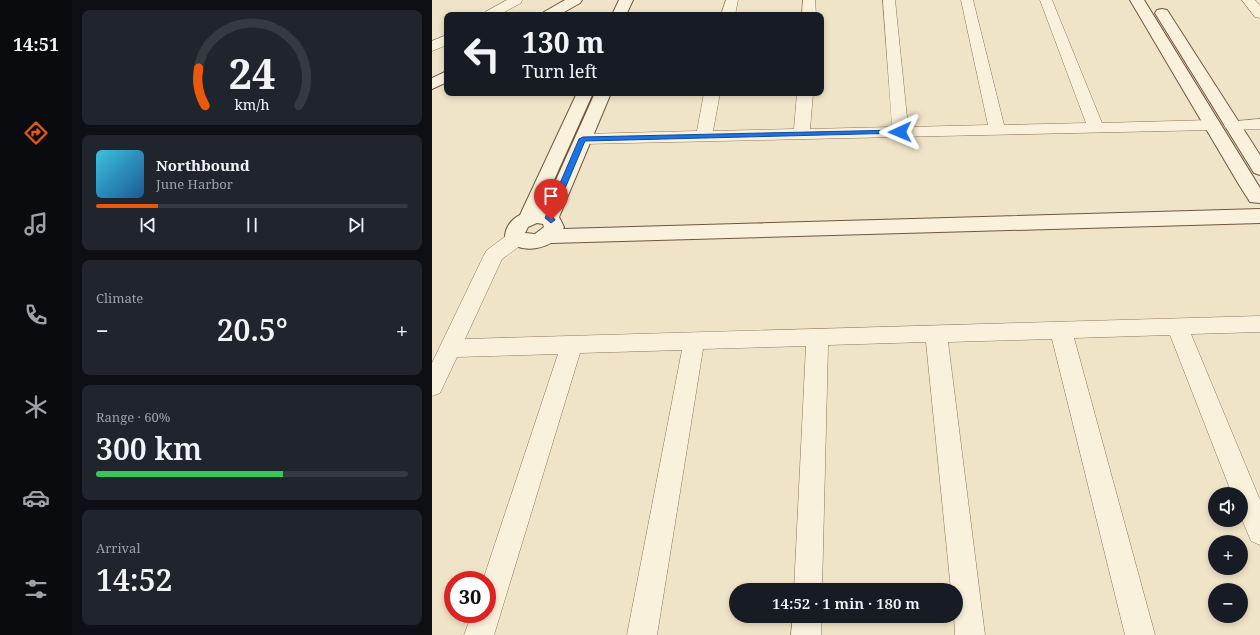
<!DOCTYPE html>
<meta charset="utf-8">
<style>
:root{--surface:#171b24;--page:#20242c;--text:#f1f3f6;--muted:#9ea1a6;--line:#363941;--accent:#ea580c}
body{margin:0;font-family:"Noto Serif",serif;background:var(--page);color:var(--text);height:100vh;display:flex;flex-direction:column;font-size:15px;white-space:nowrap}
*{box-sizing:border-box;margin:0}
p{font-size:13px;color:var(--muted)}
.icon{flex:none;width:22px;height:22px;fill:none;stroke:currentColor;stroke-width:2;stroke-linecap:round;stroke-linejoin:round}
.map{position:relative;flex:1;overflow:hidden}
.side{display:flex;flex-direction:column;gap:10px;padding:10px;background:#0d0f14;width:360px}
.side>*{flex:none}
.guide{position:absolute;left:12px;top:12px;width:380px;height:84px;border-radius:8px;box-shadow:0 2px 6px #0003;background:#171b24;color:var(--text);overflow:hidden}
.fabs{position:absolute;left:776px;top:487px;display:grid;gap:8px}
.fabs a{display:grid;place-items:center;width:40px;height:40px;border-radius:50%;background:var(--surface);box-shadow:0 2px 6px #0003;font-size:20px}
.speed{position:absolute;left:12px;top:571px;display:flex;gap:8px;font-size:20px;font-weight:700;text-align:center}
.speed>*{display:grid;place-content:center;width:52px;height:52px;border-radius:50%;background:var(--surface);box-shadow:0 2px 6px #0003;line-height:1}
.speed .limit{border:6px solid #d22;background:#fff;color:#111}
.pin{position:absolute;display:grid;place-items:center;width:34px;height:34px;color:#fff;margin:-41px -17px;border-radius:50% 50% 50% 0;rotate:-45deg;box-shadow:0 0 4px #0007}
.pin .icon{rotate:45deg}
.me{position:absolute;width:44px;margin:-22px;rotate:269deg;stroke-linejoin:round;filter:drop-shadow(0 0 3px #0008)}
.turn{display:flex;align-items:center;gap:14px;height:84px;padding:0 12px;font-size:18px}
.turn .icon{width:52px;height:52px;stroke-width:2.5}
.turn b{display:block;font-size:28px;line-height:34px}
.big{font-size:30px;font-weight:600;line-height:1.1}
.side .tile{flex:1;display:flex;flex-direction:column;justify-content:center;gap:6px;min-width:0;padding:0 14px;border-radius:8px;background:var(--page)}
.side .dial{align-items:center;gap:0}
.dial svg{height:104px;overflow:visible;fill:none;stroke:var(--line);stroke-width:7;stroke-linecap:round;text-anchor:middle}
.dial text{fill:var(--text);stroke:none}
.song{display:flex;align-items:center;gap:12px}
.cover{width:48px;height:48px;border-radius:6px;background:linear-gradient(135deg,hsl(190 70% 55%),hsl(210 70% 35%))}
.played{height:4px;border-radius:2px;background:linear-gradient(90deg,var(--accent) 20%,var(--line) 20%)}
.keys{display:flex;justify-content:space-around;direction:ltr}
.heat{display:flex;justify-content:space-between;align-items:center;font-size:22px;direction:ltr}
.charge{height:6px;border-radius:3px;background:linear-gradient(90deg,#34c759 60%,var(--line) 0)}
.trip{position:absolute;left:297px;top:583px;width:234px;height:40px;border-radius:20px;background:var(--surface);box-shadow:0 2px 6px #0003;font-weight:600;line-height:40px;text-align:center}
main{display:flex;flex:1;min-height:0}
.dock{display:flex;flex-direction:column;width:72px;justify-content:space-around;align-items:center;background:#090b0e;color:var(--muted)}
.dock .icon{width:28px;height:28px}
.dock .selected{color:var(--accent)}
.dock b{font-size:18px;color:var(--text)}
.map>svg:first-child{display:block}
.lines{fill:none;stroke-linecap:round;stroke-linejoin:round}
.street-casing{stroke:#8d765c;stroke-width:1}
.secondary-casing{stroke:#6f573f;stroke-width:2}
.street{fill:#faf1dc;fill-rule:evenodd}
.secondary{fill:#faf1dc;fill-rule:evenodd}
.route{fill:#1a73e8;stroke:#114b97}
</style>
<main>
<nav class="dock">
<b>14:51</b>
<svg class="icon selected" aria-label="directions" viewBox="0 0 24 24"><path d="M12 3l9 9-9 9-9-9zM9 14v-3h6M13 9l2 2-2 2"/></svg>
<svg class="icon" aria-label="music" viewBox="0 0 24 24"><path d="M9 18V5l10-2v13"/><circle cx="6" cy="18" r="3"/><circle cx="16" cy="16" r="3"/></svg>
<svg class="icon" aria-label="phone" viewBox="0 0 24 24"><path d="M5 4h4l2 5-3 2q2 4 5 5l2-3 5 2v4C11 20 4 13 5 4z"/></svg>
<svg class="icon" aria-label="climate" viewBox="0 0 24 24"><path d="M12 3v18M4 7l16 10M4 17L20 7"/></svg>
<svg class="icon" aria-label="car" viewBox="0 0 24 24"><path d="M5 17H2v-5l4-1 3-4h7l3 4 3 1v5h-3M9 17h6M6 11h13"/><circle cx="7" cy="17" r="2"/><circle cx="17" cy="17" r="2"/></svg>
<svg class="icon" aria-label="filters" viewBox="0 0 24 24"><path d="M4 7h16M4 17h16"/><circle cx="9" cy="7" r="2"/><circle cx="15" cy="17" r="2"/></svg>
</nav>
<section class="side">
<div class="tile dial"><svg viewBox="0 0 100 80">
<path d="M14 69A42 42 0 1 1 86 69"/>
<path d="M14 69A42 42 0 0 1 9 40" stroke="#ea580c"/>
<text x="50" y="56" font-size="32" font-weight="700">24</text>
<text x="50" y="72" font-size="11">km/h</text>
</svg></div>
<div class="tile">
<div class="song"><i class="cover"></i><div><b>Northbound</b><p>June Harbor</p></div></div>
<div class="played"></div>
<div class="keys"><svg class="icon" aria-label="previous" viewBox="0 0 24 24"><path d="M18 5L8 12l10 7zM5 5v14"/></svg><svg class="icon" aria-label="pause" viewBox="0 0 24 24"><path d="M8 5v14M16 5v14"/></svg><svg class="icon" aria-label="next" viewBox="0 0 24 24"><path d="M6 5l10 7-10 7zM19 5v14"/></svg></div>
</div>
<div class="tile"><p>Climate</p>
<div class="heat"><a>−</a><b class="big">20.5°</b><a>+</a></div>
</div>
<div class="tile"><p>Range · 60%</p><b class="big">300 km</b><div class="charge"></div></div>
<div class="tile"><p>Arrival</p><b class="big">14:52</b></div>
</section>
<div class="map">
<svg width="828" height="635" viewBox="0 0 828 635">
<rect width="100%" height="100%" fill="#f0e4c8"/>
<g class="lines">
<g class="street-casing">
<path id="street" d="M 75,0 L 90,0 L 89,3 L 67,15 L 51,15 L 53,12 Z
M 294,0 L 306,0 L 303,15 L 289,15 Z
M 371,0 L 383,0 L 384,15 L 370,15 Z
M 451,0 L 463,0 L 476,127 L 556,125 L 529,0 L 541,0 L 572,125 L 654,123 L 608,0 L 620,0 L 670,123 L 779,120 L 785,122 L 787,125 L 785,128 L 779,130 L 151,144 L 145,143 L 143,139 L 145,135 L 151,134 L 265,131 L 272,93 L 288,93 L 281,131 L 362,129 L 365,93 L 381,93 L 378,129 L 460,127 Z
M 810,0 L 823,0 L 828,6 L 828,18 L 823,17 Z
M 15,35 L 15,45 L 0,51 L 0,41 Z
M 828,119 L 828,129 L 800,130 L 794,128 L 792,125 L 794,122 Z
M 85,231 L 92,233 L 94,238 L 92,243 L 70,259 L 33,339 L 828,316 L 828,332 L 759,334 L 828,500 L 828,545 L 819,541 L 809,517 L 809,494 L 800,494 L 738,335 L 642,338 L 723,635 L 693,635 L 620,339 L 516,342 L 553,635 L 523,635 L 522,616 L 524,616 L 524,590 L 519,590 L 494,342 L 396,345 L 390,590 L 362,590 L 374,346 L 271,349 L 225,635 L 195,635 L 250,350 L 148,353 L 62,635 L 32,635 L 40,614 L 55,614 L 55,580 L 51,580 L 126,354 L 25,357 L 8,393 L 0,396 L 0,363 L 52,255 L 55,250 L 78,233 Z
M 361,616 L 389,616 L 389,635 L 359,635 Z"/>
</g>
<g class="secondary-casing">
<path id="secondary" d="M 133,0 L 150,0 L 148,3 L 127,15 L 110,15 L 112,12 Z
M 187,0 L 201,0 L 194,15 L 180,15 Z
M 698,0 L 712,0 L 828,188 L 828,203 L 818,202 L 806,183 Z
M 730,9 L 735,10 L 737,13 L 828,155 L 828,175 L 822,173 L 723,13 L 725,10 Z
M 15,71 L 15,82 L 0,89 L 0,78 Z
M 145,93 L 161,93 L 109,209 L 111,209 L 163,93 L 179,93 L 127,217 L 132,227 L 131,229 L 828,209 L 828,223 L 119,243 C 105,251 82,252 73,236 C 74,226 80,219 88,215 ZM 105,223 L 111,224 L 112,227 L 103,234 L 93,233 L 96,227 Z"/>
</g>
<use href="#street" class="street"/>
<use href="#secondary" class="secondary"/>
</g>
<path class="route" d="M 468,130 L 472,132 L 471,133 L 153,141 L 121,217 L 123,220 L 119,223 L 113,218 L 147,139 L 151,137 Z"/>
</svg>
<div class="fabs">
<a><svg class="icon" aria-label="sound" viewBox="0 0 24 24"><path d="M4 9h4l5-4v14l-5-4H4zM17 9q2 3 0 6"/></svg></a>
<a>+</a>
<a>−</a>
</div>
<div class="speed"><div class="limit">30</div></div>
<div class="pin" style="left:119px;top:220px;background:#d93025"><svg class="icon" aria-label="arrive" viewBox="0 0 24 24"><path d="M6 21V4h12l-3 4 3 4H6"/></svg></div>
<svg class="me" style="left:468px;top:132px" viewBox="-20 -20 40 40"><path d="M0-17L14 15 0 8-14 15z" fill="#1a73e8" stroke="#fff" stroke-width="4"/></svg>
<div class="trip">14:52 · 1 min · 180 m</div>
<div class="guide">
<div class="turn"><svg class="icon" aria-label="left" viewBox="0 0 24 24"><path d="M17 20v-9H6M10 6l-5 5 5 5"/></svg><div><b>130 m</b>Turn left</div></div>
</div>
</div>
</main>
